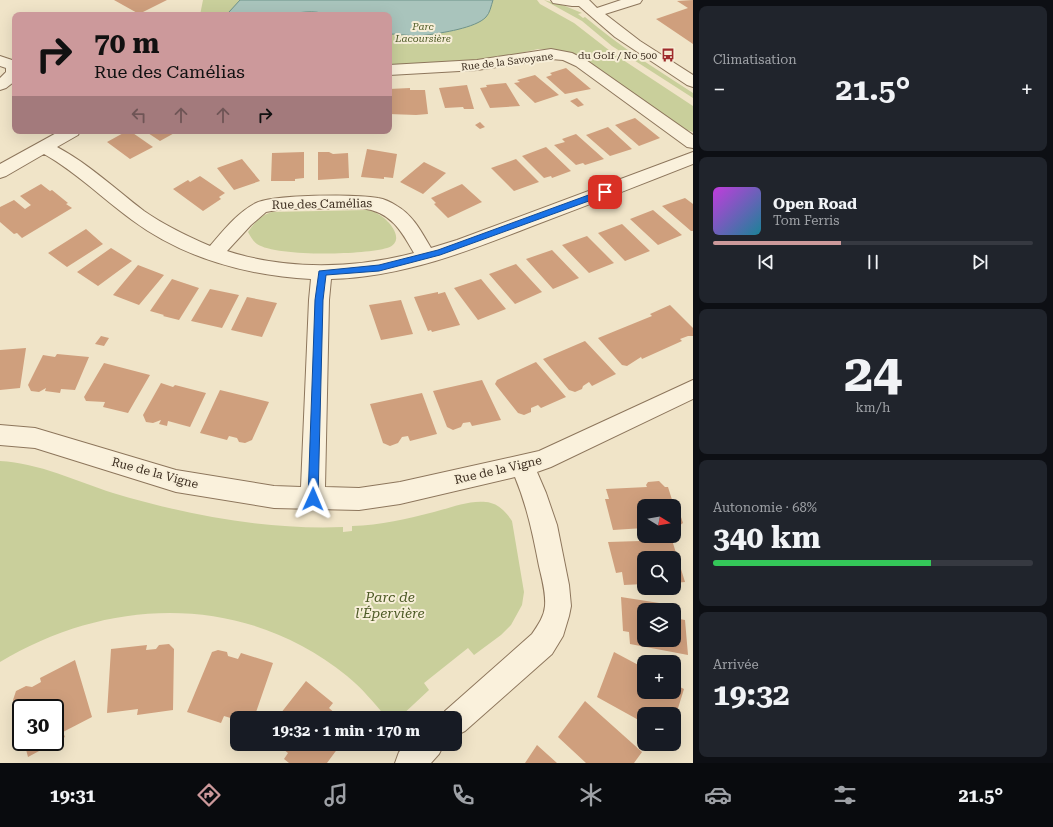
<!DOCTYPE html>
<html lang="fr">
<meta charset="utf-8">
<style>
:root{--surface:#171b24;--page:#20242c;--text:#f1f3f6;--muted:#9ea1a6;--line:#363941;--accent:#cc999b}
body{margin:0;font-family:"Roboto Serif",serif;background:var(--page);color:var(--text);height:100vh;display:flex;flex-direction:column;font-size:15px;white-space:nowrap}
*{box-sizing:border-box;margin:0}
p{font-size:13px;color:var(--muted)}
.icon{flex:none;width:22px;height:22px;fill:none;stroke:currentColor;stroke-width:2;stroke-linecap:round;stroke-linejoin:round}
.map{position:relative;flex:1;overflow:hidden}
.sheet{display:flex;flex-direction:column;gap:6px;padding:6px;background:#0d0f14;width:360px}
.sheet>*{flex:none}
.banner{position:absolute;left:12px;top:12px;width:380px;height:122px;border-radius:8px;box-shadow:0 4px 16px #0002;background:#cc999b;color:#111;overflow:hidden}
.needle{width:26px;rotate:101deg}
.fabs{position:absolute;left:637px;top:499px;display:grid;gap:8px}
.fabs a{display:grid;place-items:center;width:44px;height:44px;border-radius:8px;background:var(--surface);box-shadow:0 4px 16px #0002;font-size:20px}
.speed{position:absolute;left:12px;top:699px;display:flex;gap:8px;font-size:20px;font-weight:700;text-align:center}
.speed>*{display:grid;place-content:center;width:52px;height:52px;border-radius:50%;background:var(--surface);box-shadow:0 4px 16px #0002;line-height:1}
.speed .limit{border:2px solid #111;border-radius:6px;background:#fff;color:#111}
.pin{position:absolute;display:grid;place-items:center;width:34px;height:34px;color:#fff;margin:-17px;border-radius:8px;box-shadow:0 2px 6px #0006}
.me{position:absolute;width:44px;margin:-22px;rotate:1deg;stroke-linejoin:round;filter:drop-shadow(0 0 3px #0008)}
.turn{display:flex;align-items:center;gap:14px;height:84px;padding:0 16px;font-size:18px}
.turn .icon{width:52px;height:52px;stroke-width:2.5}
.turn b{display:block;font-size:28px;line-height:34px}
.lanes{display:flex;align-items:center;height:38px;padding:0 16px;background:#0003;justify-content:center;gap:20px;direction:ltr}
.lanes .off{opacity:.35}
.big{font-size:30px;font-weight:700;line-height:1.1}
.sheet .tile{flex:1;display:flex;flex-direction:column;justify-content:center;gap:6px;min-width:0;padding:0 14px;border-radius:8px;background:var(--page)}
.sheet .dial{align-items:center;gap:0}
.dial b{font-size:52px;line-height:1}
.song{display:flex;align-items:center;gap:12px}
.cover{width:48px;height:48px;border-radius:6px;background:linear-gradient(135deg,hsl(290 70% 55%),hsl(190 70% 35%))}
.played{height:4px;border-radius:2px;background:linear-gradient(90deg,var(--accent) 40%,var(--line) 40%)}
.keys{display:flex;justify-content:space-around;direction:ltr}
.heat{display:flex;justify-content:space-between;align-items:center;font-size:22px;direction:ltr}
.charge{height:6px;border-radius:3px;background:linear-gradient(90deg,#34c759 68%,var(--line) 0)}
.trip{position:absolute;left:230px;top:711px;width:232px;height:40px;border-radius:8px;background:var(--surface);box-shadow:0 4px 16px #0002;font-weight:700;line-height:40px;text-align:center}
.dock{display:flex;height:64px;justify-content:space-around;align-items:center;background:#090b0e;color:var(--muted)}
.dock .icon{width:28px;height:28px}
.dock .selected{color:var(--accent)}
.dock b{font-size:18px;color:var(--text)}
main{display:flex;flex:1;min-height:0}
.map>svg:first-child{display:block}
.green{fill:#c9cf9b}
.water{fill:#a9c4bc;stroke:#6f938a}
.building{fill:#cf9f7d}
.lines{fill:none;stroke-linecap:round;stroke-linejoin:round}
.minor-casing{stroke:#8d765c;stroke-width:2}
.minor{fill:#faf1dc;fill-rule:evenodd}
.route{fill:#1a73e8;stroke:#114b97}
.labels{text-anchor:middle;stroke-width:4;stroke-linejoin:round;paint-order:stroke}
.far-park-label{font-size:10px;font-style:italic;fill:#4d5a26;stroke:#f7eed8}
.far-poi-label{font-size:10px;fill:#3d2e20;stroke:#f7eed8;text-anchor:end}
.far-street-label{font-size:10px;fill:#3d2e20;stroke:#f7eed8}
.street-label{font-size:12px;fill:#3d2e20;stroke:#f7eed8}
.near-park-label{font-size:14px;font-style:italic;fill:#4d5a26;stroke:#f7eed8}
</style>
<main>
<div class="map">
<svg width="693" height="763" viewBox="0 0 693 763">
<rect width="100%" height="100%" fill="#f0e4c8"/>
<path class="green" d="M 203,0 L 537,0 L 540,4 L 574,23 L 614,54 L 693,106 L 693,132 L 687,130 L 575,54 L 557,50 L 538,49 L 512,55 L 466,61 L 389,65 L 389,15 L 200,15 Z
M 544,0 L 565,6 L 582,13 L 578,14 L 583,18 L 585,17 C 619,46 656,69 693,93 L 693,98 L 612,46 L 582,21 Z
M 368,210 C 370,211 374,211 376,213 C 388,218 408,241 387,248 C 364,255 276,257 257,244 C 253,241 250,236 248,232 C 254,223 261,215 272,212 Z
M 0,461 C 39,463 76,481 113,493 C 187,515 265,530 343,527 L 343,532 L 352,531 L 352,526 C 381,525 407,519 434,512 C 450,508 469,500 486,502 C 498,503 506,512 512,521 L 524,592 L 522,605 L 511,625 L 501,635 L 474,655 L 468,648 L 424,683 L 429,690 L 399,718 L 387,718 C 374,703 362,688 347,676 C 245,593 110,596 0,662 Z"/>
<path class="water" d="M 240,0 L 493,0 C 491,6 490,13 486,17 C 476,28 441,33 427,35 C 414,37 401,34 389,34 L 389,15 L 326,15 C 315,9 298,13 284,15 C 268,18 247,15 230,15 L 229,12 Z"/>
<path class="building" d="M 114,0 L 167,0 L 139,14 Z
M 693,0 L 693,44 L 656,19 L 688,8 L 677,1 Z
M 566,68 L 591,89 L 565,94 L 546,77 L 552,75 L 550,73 Z
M 535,75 L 559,95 L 535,103 L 514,83 L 520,82 L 517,80 Z
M 506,83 L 520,106 L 490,108 L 480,88 L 487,87 L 486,85 Z
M 467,85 L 474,109 L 464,109 L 463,107 L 445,108 L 439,88 Z
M 410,88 L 410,90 L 425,90 L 428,114 L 416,115 L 389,114 L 389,89 Z
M 577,98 L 584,105 L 578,107 L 570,101 Z
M 635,118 L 660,138 L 639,146 L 615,125 Z
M 480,122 L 485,127 L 480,129 L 475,125 Z
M 608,127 L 632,149 L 610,156 L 586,135 Z
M 127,131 L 130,131 L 153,147 L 130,159 L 107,142 Z
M 145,131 L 178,131 L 160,141 Z
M 576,134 L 604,159 L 585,165 L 583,163 L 576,165 L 554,145 L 565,142 L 562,139 Z
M 546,147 L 571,171 L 552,178 L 551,176 L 544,178 L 522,156 Z
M 367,149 L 397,154 L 393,178 L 384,177 L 384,179 L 361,177 Z
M 304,152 L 304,178 L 295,179 L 295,181 L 271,181 L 272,153 Z
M 318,152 L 329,152 L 333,154 L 348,153 L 349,178 L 318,180 Z
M 242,159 L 260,181 L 234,190 L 217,168 Z
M 516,159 L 539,182 L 514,191 L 491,168 Z
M 424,162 L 446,173 L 423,194 L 400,182 Z
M 200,176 L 225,193 L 219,197 L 221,199 L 203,211 L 173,189 L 188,180 L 190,182 Z
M 41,184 L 50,191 L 52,190 L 68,203 L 66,204 L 72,208 L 22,238 L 17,233 L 14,234 L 0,222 L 0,207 L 14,200 L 25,209 L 31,205 L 20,196 Z
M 462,184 L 482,202 L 448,218 L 434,204 L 436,203 L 431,198 Z
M 685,198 L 693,204 L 693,231 L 691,231 L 662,206 Z
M 653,210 L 682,235 L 658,245 L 630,219 Z
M 622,224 L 650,251 L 625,261 L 598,233 Z
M 86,229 L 103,244 L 67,267 L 48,253 Z
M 587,236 L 614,263 L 589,273 L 562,245 Z
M 111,248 L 132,261 L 98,286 L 77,272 Z
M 552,250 L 579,278 L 553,289 L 526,259 Z
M 516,264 L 542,292 L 515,304 L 489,274 Z
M 138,265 L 164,275 L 139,305 L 113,295 Z
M 172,279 L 199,288 L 179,320 L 163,316 L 164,315 L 150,311 Z
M 481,279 L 506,309 L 478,320 L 454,288 Z
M 210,289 L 239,295 L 222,328 L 191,321 Z
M 438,292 L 438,294 L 445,292 L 460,325 L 432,332 L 431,330 L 428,331 L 414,297 Z
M 247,297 L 277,303 L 262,337 L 231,330 Z
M 401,300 L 413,334 L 381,340 L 369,305 Z
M 670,305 L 693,328 L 693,336 L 688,336 L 680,339 L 682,341 L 642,359 L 641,357 L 627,366 L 622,365 L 598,338 L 652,316 L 650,314 Z
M 101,336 L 109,338 L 104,346 L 95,344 Z
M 585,341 L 616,374 L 592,386 L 589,382 L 583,386 L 582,389 L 575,392 L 569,390 L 543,359 Z
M 26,348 L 20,388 L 0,390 L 0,350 Z
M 57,354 L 89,357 L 75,390 L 61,389 L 60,393 L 45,391 L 46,388 L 39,392 L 31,391 L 28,385 L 43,355 L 55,357 Z
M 536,362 L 566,397 L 541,408 L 538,405 L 531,408 L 531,412 L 524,415 L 518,413 L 495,384 L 497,380 Z
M 104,363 L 150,375 L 128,413 L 103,407 L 105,402 L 86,401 L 84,397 Z
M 482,380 L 501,420 L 472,426 L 470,422 L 463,423 L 461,427 L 453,430 L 447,427 L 433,391 Z
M 161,383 L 173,387 L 175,385 L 206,393 L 190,427 L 168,421 L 167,426 L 159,424 L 161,420 L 153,423 L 146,422 L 143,415 Z
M 220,390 L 269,402 L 252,440 L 245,443 L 239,442 L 237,438 L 229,436 L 227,440 L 200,433 Z
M 422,393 L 437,434 L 410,441 L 408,436 L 402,437 L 398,443 L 390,446 L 383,443 L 370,404 Z
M 659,481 L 665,487 L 668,487 L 674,506 L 644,506 L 644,528 L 613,530 L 605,499 L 609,499 L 606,489 L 647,487 L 646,485 L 648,482 Z
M 674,508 L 679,511 L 683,523 L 679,526 L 680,528 L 674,528 Z
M 672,540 L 685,582 L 674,583 L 674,558 L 644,558 L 644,584 L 624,585 L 622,572 L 616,573 L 608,542 Z
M 621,597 L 672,605 L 672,610 L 644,610 L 644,640 L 674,640 L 674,618 L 685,620 L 688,655 L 630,644 L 629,632 L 623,631 Z
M 169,644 L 174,649 L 173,710 L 137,715 L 138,709 L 107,713 L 111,649 L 147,645 L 146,650 L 156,649 L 159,645 Z
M 218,650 L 227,652 L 228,656 L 238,659 L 241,653 L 273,663 L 254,718 L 237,718 L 237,720 L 224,716 L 221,723 L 187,712 L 212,652 Z
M 614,652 L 644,668 L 644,692 L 674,692 L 674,684 L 684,689 L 674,721 L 674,714 L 644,714 L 644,723 L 597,697 Z
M 75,660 L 92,717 L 63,732 L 65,737 L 28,757 L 24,742 L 55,742 L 55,708 L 21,708 L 21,728 L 13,700 L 16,691 L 26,686 L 32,687 L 41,682 L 40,678 Z
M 306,681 L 333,703 L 329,708 L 337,715 L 342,715 L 346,718 L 277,718 Z
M 585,701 L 642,752 L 634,763 L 586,763 L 558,737 Z
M 277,744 L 341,744 L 327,763 L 289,763 L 284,759 L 288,753 Z
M 537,745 L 557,763 L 525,763 Z"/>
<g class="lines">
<g class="minor-casing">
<path id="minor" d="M 551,0 L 589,0 L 597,8 L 621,0 L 642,0 L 640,3 L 605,14 L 640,41 L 693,75 L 693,87 L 687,85 L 615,37 L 579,6 L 572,6 L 553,3 Z
M 551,49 L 572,53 L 586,60 L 693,135 L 693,148 L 687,147 L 576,66 L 563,60 L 551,59 L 477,70 L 389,75 L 389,65 L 477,60 Z
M 0,56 L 15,61 L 15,81 L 6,88 L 0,90 L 0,78 L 6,72 L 6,68 L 0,66 Z
M 60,131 L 80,131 L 78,135 L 57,147 C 89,164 115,189 144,211 C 164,225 187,236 210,246 C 223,231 236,214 254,204 C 270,194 357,194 378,198 C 384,199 391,202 397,206 C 413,215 422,233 431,248 L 457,240 L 693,152 L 693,164 C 640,185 588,205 535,225 C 469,251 403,277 331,279 L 329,300 L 325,487 L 359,488 L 400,482 L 539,451 L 693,380 L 693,399 L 551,467 L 537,472 L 546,493 L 557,525 L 569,585 L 571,606 L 569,616 L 563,636 L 552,654 L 465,731 L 455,736 L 455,718 L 442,718 L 445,711 L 532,634 C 538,625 544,617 545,606 C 546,593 542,579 539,566 C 533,535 527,506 515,477 L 400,504 L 359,510 L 274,508 L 176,492 L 35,448 L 0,445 L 0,425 L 35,428 L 176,470 L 274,486 L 301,487 L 309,300 L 311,279 C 248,276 183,258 132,220 C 102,198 76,172 44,154 L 6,176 L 0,178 L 0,164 ZM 362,208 C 391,212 401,230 414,253 C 354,269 286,270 227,251 L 251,225 L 266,212 L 282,209 Z
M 408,744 L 444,744 L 439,754 L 431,763 L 395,763 L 399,752 Z"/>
</g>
<use href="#minor" class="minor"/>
</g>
<path class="route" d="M 605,189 L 609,192 L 608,194 L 440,255 L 379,271 L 326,275 L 323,300 L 318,499 L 317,502 L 313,504 L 310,502 L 308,499 L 315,300 L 319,271 L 379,265 L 438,250 Z"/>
<defs>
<g id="bus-bare" transform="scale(1.08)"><path d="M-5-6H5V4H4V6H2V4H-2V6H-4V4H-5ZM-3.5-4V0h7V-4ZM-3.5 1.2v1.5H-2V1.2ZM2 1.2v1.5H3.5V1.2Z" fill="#9e2a2b" stroke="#f7eed8" stroke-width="2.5" paint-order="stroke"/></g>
</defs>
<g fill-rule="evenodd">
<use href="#bus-bare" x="668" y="55"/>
</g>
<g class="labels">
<g class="far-park-label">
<text x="423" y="30">Parc<tspan x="423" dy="12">Lacoursière</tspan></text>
</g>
<g class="far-poi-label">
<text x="657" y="59">du Golf / No 500</text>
</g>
<g class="far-street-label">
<text transform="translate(507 61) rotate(-7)" y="4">Rue de la Savoyane</text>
</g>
<g class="street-label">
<text transform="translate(322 204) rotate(-1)" y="4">Rue des Camélias</text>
<text transform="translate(498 470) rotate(-13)" y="4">Rue de la Vigne</text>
<text transform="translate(155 473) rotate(15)" y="4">Rue de la Vigne</text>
</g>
<g class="near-park-label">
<text x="390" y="602">Parc de<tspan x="390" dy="16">l'Épervière</tspan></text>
</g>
</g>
</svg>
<div class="fabs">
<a><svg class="needle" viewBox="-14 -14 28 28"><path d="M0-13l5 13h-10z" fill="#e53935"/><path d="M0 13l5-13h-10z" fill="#9ea1a6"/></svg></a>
<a><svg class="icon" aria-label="search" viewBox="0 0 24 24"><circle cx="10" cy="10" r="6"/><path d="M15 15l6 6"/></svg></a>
<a><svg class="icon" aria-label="layers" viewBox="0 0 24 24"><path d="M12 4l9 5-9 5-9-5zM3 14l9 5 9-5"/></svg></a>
<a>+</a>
<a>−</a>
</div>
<div class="speed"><div class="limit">30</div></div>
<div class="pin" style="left:605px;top:192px;background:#d93025"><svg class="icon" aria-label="arrive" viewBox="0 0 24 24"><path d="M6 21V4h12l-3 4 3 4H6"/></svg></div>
<svg class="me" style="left:313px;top:499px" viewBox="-20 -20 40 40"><path d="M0-17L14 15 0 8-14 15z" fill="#1a73e8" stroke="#fff" stroke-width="4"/></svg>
<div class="trip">19:32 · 1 min · 170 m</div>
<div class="banner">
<div class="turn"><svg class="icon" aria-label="right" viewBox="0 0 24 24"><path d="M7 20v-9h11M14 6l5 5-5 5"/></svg><div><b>70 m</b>Rue des Camélias</div></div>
<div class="lanes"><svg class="icon off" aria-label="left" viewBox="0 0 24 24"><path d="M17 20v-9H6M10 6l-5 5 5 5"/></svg><svg class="icon off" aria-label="ahead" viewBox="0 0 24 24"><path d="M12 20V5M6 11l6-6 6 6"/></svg><svg class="icon off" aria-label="ahead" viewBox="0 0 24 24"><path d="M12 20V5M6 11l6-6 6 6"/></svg><svg class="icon" aria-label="right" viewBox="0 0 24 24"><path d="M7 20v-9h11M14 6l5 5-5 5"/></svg></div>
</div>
</div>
<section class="sheet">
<div class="tile"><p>Climatisation</p>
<div class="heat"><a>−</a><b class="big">21.5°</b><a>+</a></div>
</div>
<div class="tile">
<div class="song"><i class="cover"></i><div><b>Open Road</b><p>Tom Ferris</p></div></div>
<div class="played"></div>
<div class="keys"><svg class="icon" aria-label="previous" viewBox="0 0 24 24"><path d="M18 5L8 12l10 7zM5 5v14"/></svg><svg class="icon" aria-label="pause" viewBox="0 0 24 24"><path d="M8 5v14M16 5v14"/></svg><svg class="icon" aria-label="next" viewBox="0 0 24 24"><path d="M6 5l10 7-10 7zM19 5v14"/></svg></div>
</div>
<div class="tile dial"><b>24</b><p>km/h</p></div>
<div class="tile"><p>Autonomie · 68%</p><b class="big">340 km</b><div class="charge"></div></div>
<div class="tile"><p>Arrivée</p><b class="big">19:32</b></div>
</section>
</main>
<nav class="dock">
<b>19:31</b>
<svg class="icon selected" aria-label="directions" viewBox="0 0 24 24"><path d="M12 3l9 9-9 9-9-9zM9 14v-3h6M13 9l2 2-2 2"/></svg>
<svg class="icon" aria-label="music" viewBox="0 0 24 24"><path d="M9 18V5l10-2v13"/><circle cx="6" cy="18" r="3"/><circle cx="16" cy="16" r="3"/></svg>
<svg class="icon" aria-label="phone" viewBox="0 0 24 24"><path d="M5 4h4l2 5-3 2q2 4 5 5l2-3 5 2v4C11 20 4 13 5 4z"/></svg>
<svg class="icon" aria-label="climate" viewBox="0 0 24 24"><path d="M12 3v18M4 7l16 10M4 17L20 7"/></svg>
<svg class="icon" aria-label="car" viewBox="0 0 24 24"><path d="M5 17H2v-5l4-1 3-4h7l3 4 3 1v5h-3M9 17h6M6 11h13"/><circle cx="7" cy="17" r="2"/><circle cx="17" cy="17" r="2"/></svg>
<svg class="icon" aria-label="filters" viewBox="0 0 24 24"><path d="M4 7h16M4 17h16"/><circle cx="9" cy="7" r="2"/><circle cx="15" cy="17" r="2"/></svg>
<b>21.5°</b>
</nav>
